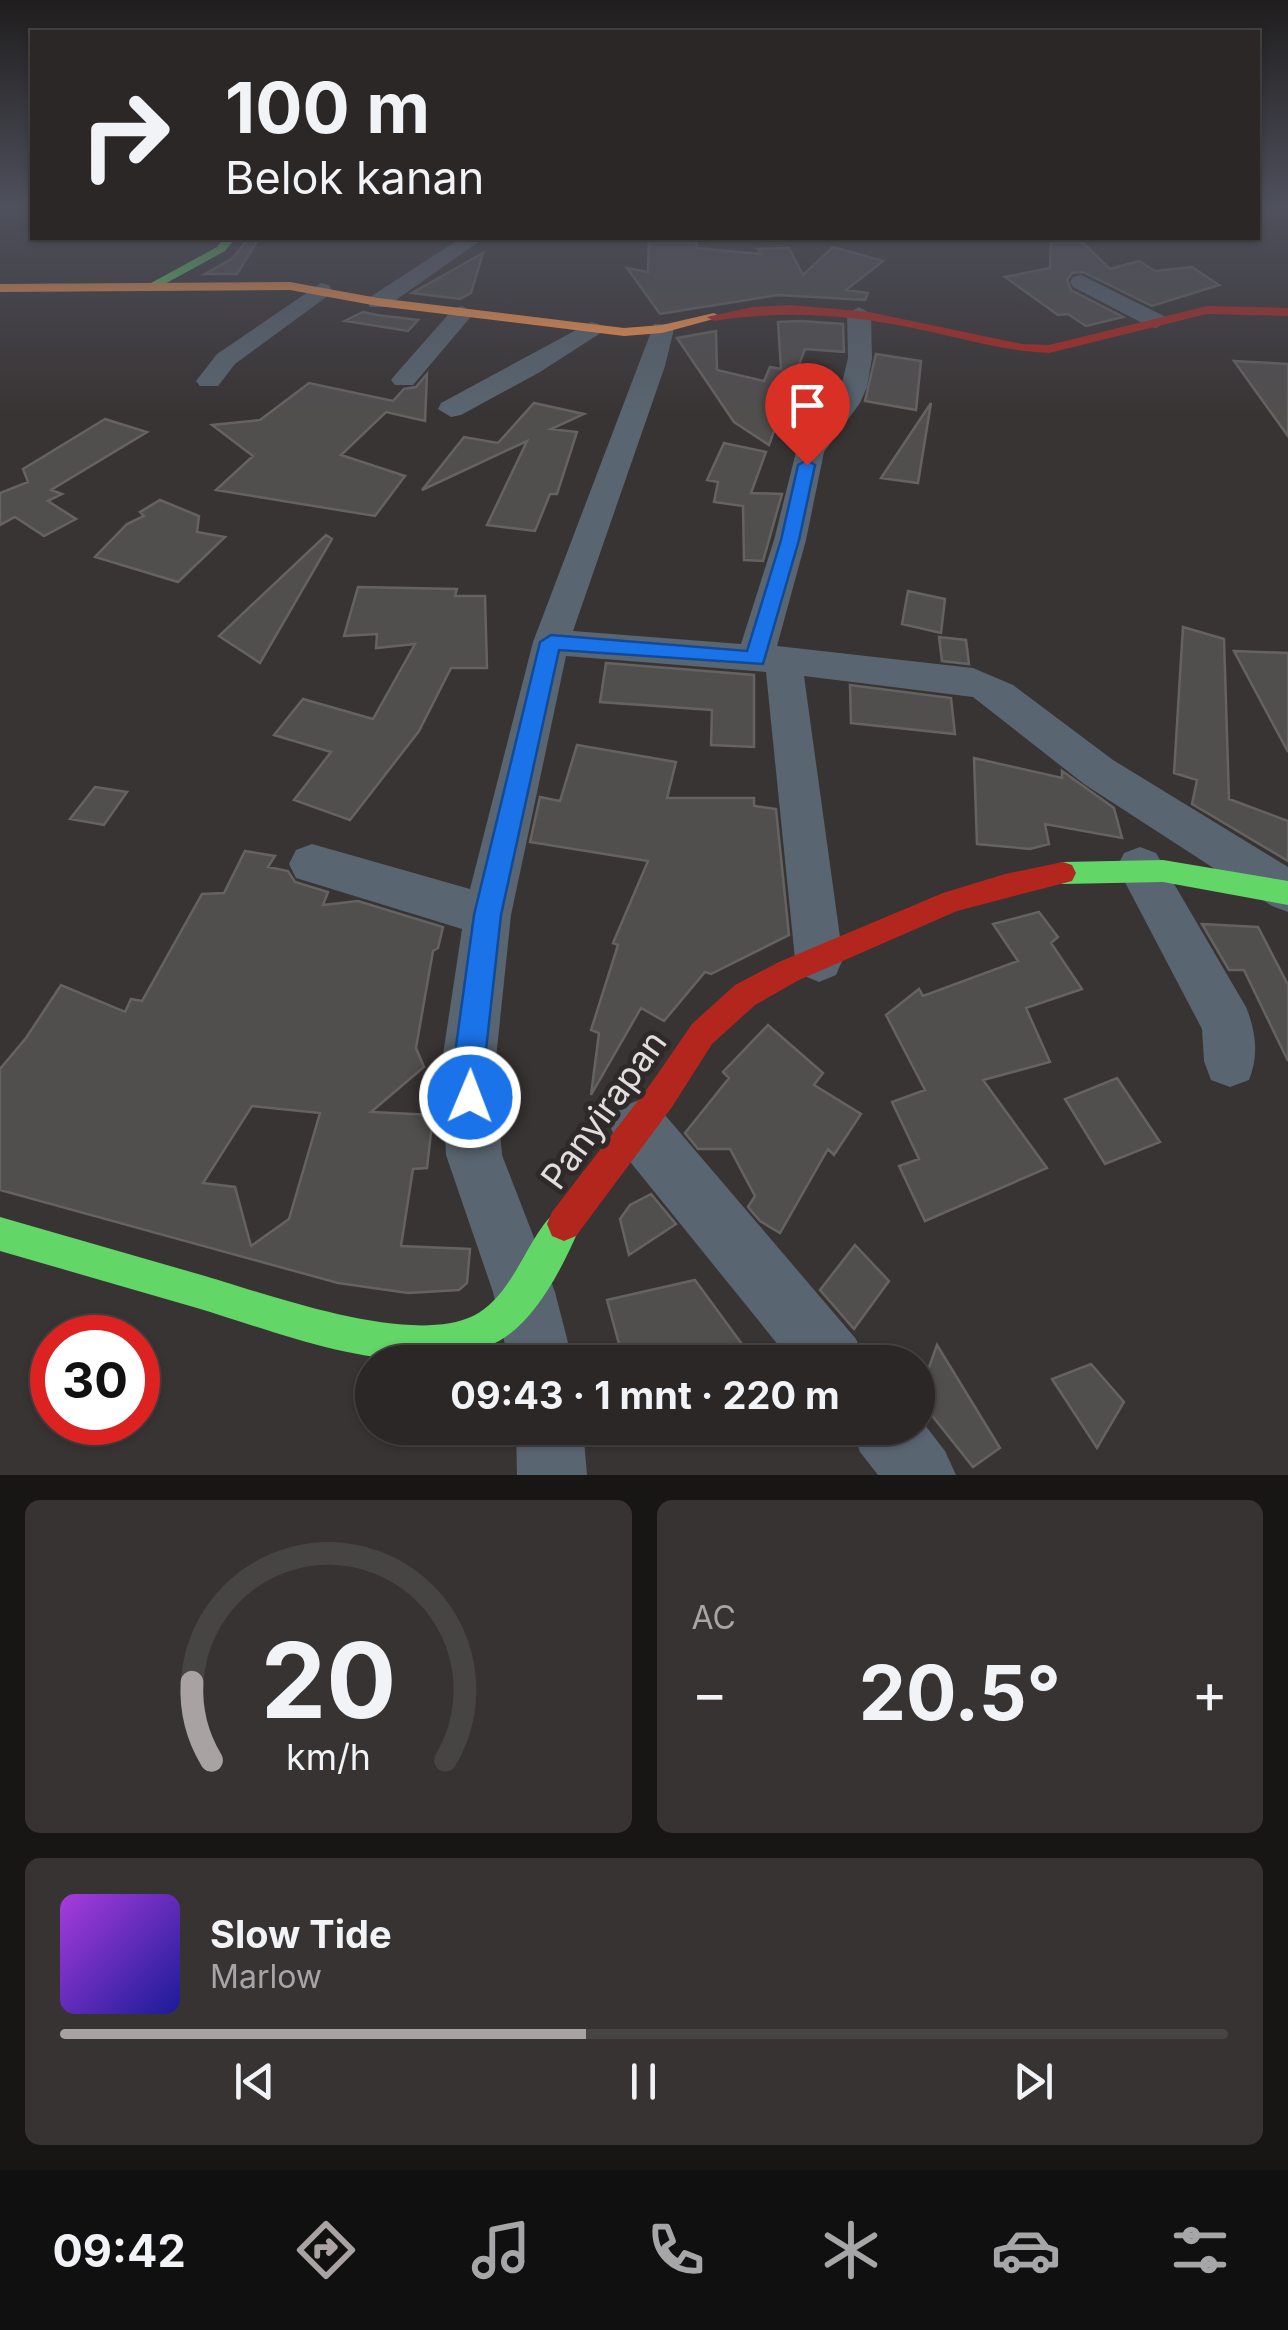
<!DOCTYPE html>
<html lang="id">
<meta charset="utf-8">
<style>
:root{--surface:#2b2727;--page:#373333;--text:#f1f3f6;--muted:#a6a5a7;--line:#474444;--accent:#a8a2a2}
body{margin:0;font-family:Inter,sans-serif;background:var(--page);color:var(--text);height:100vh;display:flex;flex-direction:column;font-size:38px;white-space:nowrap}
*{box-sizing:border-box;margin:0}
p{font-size:32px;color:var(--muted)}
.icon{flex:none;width:55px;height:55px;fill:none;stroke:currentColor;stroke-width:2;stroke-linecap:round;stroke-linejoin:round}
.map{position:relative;height:1475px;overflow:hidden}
.sheet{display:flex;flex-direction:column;gap:25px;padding:25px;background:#181515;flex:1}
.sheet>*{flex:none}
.banner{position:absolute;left:30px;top:30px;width:1230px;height:210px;border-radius:0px;box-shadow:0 2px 8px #0004,0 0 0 2px var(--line);background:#2b2727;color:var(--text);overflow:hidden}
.speed{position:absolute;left:30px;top:1315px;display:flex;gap:20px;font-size:50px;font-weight:700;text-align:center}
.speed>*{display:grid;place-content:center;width:130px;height:130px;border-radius:50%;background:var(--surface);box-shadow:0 2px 8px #0004,0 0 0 2px var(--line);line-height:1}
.speed .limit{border:15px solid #d22;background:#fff;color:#111}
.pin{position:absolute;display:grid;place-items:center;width:85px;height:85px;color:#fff;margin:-102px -42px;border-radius:50% 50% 50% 0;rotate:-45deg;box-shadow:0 0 10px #0007}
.pin .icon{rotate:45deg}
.me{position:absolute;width:110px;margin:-55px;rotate:1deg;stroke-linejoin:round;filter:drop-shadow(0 0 8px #0008)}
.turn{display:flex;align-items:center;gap:35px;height:210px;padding:0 30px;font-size:45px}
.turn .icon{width:130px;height:130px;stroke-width:2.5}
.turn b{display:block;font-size:70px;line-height:85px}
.big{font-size:75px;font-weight:700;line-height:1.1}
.sheet .tile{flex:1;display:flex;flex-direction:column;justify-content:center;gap:15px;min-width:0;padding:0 35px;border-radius:15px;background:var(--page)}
.sheet .dial{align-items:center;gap:0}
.dial svg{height:260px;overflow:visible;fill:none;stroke:var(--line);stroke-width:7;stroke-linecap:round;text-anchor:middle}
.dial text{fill:var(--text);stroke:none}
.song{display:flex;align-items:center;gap:30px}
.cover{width:120px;height:120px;border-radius:15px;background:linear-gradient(135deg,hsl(280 70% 55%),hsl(240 70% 35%))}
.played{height:10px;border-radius:5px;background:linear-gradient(90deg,var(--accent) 45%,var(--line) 45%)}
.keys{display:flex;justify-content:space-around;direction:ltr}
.heat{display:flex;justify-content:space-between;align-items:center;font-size:55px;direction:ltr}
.sheet .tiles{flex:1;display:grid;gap:25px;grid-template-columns:1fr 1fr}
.tile:last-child{grid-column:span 2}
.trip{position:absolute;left:355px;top:1345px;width:580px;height:100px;border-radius:50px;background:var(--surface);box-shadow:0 2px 8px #0004,0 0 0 2px var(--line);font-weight:700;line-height:100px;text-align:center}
.tabs{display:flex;height:160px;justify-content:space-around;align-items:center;background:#111010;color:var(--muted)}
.tabs .icon{width:70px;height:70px}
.tabs .current{color:var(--accent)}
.tabs b{font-size:45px;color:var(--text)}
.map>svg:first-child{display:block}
.building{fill:#514e4e;stroke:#656262;stroke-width:2.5;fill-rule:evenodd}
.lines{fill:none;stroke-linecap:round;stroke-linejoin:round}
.street{fill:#596570;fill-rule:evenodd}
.fast{fill:#63d668;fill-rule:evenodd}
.slow{fill:#ff974d;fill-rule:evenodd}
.jam{fill:#b3261e;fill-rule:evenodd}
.route{fill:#1a73e8;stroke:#114b97;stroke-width:2.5}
.labels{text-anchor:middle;stroke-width:10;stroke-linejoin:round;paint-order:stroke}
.near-street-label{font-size:35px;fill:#e3dede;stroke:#2f2929}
</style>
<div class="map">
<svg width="1288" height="1475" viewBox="0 0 1288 1475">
<rect width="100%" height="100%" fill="#393434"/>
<path class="building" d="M 259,238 L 237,274 L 205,274 L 233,258 L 247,240 Z
M 649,238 L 696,238 L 697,248 L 761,254 L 758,249 L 789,248 L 803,275 L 833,247 L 883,261 L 846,290 L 868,293 L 865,300 L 778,295 L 660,314 L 627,268 L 648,272 Z
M 1051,238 L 1078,238 L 1110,269 L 1139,261 L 1155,271 L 1192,267 L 1219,285 L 1152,306 L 1083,272 L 1072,273 L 1067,280 L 1071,290 L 1123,317 L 1086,326 L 1068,314 L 1058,315 L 1005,277 L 1050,268 Z
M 483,253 L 471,293 L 460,299 L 412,293 Z
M 363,312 L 377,315 L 418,320 L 408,331 L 345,321 Z
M 801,321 L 843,324 L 844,352 L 805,349 L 784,404 L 818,411 L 803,436 L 774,431 L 769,445 L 734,422 L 677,338 L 716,331 L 717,370 L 764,381 L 770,367 L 781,369 L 778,322 Z
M 876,354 L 921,361 L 916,410 L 865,401 Z
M 1234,361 L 1288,364 L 1288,436 Z
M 427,374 L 425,421 L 386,412 L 341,455 L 405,476 L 375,516 L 216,490 L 253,456 L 212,425 L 260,420 L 309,383 L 393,401 L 404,389 L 416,387 Z
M 534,403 L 584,414 L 551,429 L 577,432 L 557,494 L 550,494 L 535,531 L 487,525 L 527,441 L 422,490 L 464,437 L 498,443 Z
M 931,403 L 918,483 L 881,478 Z
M 105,419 L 147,432 L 51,490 L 62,494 L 48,501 L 76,519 L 44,536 L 15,517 L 0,525 L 0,493 L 28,482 L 23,469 Z
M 724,443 L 766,452 L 751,493 L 782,494 L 763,561 L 744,560 L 743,506 L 714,502 L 718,482 L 707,480 Z
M 160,500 L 199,516 L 197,532 L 225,537 L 178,582 L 95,557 L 127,524 L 144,516 L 140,512 Z
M 326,535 L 332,539 L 260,663 L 219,636 Z
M 358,587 L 457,589 L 455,596 L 485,596 L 487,668 L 451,668 L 419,731 L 350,820 L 294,800 L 331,752 L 274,735 L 303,699 L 373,719 L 415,644 L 376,648 L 377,634 L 344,636 Z
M 908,591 L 945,599 L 941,633 L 902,624 Z
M 1183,627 L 1224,639 L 1229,799 L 1288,821 L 1288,861 L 1192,804 L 1197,780 L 1174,773 Z
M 939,637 L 966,640 L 969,664 L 942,661 Z
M 1234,651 L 1288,653 L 1288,752 Z
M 606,663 L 754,675 L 754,747 L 711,745 L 712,710 L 600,702 Z
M 850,685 L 951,698 L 955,734 L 851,723 Z
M 577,745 L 676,762 L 667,798 L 754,798 L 754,806 L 776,809 L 789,935 L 711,974 L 705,972 L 664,1021 L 641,1008 L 591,1095 L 599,1033 L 591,1030 L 618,945 L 613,943 L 648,861 L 530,842 L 540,797 L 560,801 Z
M 974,758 L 1062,778 L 1062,771 L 1114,808 L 1122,838 L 1045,824 L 1049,844 L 1030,849 L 977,844 Z
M 95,787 L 127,792 L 104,825 L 70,819 Z
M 245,851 L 275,856 L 268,867 L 288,871 L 295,882 L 328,892 L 323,905 L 358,901 L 443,927 L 438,948 L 433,951 L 416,1048 L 424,1067 L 371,1112 L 433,1115 L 427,1168 L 413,1169 L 401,1246 L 470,1249 L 467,1283 L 459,1290 L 408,1293 L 338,1283 L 0,1190 L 0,1069 L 26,1038 L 61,985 L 125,1012 L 131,999 L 142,1001 L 202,894 L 224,893 ZM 252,1106 L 320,1113 L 289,1219 L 251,1246 L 235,1187 L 203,1183 Z
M 1039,912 L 1058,937 L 1051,943 L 1082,989 L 1026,1008 L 1050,1062 L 983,1080 L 1047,1168 L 925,1221 L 899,1166 L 919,1159 L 892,1102 L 925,1090 L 886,1015 L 919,989 L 923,996 L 1018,961 L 993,924 Z
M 1202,924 L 1258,927 L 1288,985 L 1288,1061 L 1244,970 L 1229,970 Z
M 768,1025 L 823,1073 L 814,1085 L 861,1114 L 834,1155 L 828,1149 L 780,1233 L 760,1221 L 748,1207 L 755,1196 L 730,1149 L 698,1149 L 685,1133 L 729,1078 L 723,1072 Z
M 1117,1078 L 1160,1142 L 1105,1164 L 1065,1099 Z
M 651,1194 L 676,1224 L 629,1255 L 620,1219 L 630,1205 Z
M 855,1245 L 889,1281 L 854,1329 L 820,1290 Z
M 695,1280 L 750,1355 L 690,1362 L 624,1362 L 607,1300 Z
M 937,1345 L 1000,1448 L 973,1467 L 918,1398 Z
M 1091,1364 L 1124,1402 L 1097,1448 L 1052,1379 Z"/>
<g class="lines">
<path class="street" d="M 461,238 L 484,238 L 386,307 L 370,307 L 367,302 L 370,297 Z
M 1081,275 L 1164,316 L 1168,321 L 1156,328 L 1148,326 L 1073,287 L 1070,282 L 1073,277 Z
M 321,283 L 329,285 L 332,290 L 329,295 L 235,364 L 218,386 L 200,386 L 196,381 L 217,354 Z
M 462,306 L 474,313 L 413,385 L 395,385 L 391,380 L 395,375 L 454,308 Z
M 859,307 L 871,314 L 872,358 L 867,387 L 860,403 L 824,452 L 806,540 L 777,646 L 973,668 L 1013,685 L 1113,760 L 1288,867 L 1288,912 L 1272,906 L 1084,784 L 973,697 L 804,676 L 843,959 L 836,975 L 819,982 L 802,975 L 795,959 L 766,672 L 566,656 L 511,915 L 495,1068 L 502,1155 L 555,1292 L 573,1362 L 509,1362 L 493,1292 L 446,1155 L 441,1068 L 462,929 L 296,878 L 289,864 L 296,850 L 312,844 L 470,889 L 533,642 L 654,324 L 670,324 L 674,329 L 665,366 L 573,631 L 741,644 L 774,540 L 796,452 L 841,387 L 848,358 L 847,314 Z
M 591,322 L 599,324 L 603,329 L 599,334 L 540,372 L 461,415 L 451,417 L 438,409 L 441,403 Z
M 1140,847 L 1156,853 L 1246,1007 C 1256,1032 1259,1055 1249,1080 L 1230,1087 L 1211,1080 L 1204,1061 L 1202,1029 L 1117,867 L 1124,853 Z
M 639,1100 L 659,1108 L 856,1339 L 865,1362 L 792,1362 L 619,1148 L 611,1128 L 619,1108 Z
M 918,1416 L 945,1451 L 956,1475 L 878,1475 L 860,1452 L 851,1428 L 918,1428 Z
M 516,1428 L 583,1428 L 587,1475 L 517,1475 Z"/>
<path class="fast" d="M 224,238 L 236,238 L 225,251 L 161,286 L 151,283 L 217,247 Z
M 1163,860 L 1288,881 L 1288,905 L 1163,882 L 1063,884 L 1054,881 L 1050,873 L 1054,865 L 1063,862 Z
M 564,1207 L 576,1212 L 581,1224 C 565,1263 537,1320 499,1341 C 411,1389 285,1334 197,1308 C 131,1289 66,1270 0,1251 L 0,1217 C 66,1236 132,1255 198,1274 C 265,1293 408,1347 473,1316 C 518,1294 531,1221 564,1207 Z"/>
<path class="slow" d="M 290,282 L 378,298 L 624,328 L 662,325 L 714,313 L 721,317 L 662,333 L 624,336 L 378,306 L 290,290 L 0,292 L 0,284 Z"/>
<path class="jam" d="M 791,305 L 869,312 L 1022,344 L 1049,345 L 1207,306 L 1288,308 L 1288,316 L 1207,314 L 1049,353 C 1003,351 958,337 913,328 C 846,314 782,310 714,321 L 707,317 L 752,307 Z
M 1063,862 L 1072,865 L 1076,873 L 1072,881 L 957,911 L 799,980 L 755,1005 L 712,1044 L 672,1107 L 576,1236 L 564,1241 L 552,1236 L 547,1224 L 552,1212 L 650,1085 L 692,1024 L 735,985 L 779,962 L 943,893 L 1005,874 Z"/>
</g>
<linearGradient id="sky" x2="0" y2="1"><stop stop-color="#1f1d1d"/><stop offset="0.5" stop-color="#4e505c"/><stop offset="1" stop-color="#4e505c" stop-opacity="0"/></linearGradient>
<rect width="1288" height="413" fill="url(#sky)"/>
<path class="route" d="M 807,460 L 815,465 L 799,540 L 763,664 L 559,650 L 501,915 L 484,1068 L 486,1097 L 481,1108 L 470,1112 L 459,1108 L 453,1068 L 474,915 L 540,642 L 551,635 L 747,651 L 781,540 L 798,465 Z"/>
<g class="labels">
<g class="near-street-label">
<text transform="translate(604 1110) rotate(-54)" y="12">Panyirapan</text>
</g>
</g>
</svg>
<div class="speed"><div class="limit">30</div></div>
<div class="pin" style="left:807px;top:465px;background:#d93025"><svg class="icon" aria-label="arrive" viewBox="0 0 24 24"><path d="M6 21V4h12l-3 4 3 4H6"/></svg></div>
<svg class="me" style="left:470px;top:1097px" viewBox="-20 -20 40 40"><circle r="17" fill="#1a73e8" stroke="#fff" stroke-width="3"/><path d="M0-11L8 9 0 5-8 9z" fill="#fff"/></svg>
<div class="trip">09:43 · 1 mnt · 220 m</div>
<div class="banner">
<div class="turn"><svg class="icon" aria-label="right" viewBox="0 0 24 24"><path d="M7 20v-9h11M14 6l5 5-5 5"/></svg><div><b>100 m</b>Belok kanan</div></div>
</div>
</div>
<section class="sheet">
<div class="tiles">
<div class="tile dial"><svg viewBox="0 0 100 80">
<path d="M14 69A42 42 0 1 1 86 69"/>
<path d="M14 69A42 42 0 0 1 8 45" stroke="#a8a2a2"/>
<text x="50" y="56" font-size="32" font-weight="700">20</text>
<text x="50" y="72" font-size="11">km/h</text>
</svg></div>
<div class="tile"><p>AC</p>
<div class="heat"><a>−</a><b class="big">20.5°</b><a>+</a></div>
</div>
<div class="tile">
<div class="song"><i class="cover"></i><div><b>Slow Tide</b><p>Marlow</p></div></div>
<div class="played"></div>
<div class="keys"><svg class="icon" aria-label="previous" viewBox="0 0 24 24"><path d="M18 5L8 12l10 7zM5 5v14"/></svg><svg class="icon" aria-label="pause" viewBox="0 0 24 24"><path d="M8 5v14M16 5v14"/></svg><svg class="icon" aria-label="next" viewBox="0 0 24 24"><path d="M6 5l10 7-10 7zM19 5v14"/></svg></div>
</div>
</div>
</section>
<nav class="tabs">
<b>09:42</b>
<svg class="icon current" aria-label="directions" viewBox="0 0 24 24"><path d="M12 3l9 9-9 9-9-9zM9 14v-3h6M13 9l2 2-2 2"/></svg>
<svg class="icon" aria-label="music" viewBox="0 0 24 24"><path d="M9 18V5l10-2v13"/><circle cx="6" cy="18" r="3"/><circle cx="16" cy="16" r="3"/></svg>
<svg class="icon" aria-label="phone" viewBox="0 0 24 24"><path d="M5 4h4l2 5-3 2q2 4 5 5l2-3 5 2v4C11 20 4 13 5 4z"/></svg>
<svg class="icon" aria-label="climate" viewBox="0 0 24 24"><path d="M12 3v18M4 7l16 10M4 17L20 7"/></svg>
<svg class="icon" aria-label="car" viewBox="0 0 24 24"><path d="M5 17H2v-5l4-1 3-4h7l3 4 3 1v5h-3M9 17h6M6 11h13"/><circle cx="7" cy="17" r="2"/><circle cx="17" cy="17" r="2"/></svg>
<svg class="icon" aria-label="filters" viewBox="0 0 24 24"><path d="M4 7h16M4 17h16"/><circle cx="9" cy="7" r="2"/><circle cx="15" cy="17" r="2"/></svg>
</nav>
